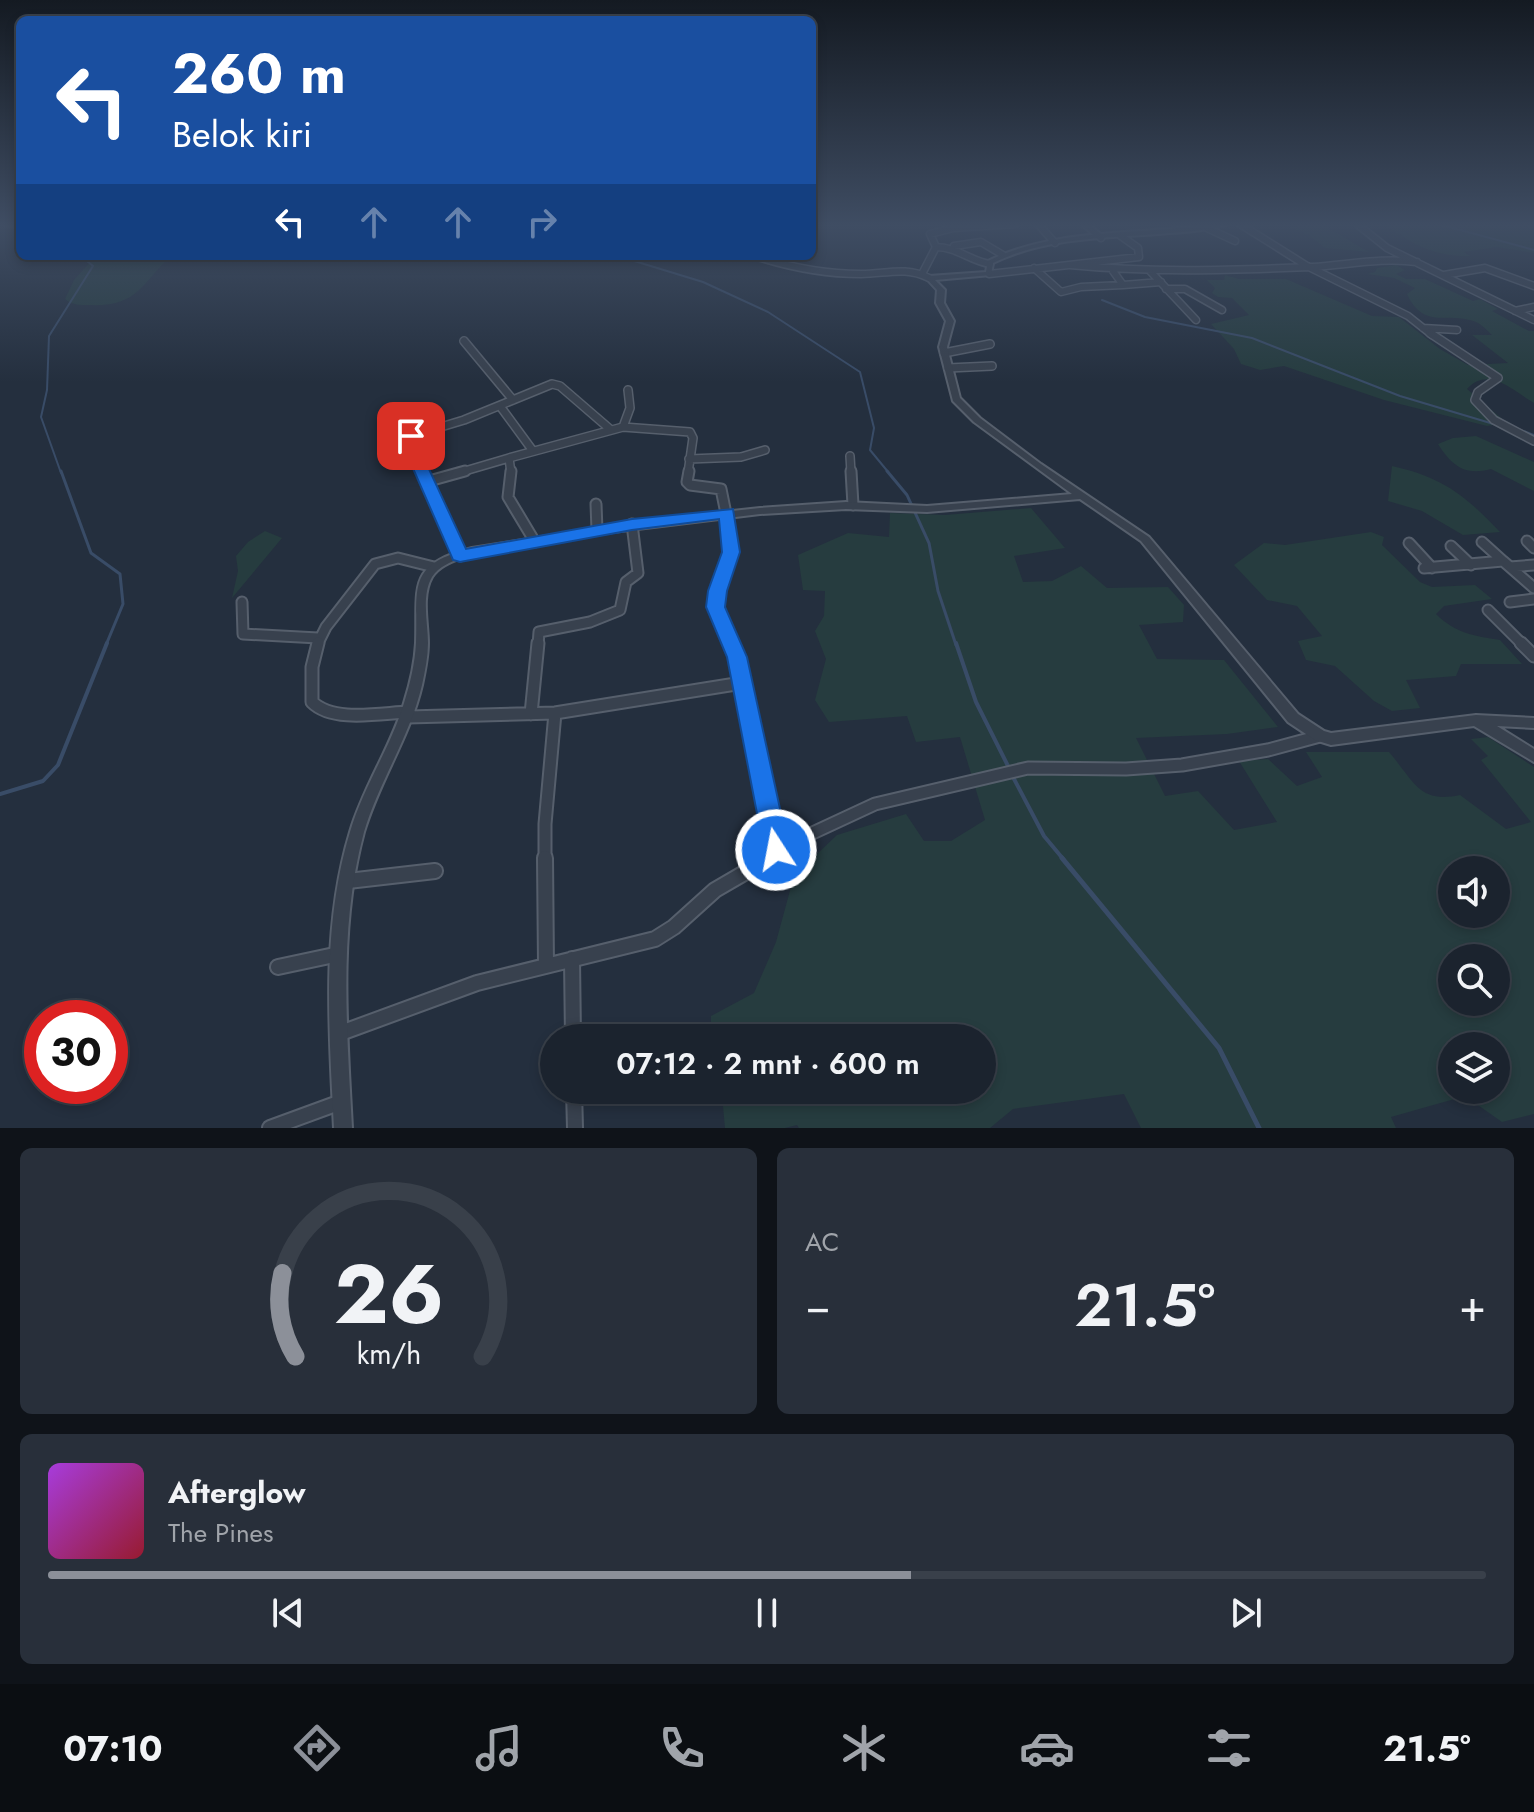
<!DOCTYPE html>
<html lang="id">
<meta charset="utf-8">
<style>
:root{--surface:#1b232e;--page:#282f3a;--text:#f1f3f6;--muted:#a0a4aa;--line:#39404a;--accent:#8c9099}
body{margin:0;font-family:Jost,sans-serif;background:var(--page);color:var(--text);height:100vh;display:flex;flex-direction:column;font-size:30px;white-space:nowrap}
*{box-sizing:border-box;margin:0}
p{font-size:26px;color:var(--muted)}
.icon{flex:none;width:44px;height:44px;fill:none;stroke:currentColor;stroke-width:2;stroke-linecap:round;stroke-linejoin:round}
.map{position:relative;height:1128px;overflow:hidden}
.side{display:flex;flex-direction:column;gap:20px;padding:20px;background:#0f1319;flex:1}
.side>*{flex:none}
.guide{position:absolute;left:16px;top:16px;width:800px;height:244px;border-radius:12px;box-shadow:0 4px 12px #0003,0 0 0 2px var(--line);background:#1a4fa0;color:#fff;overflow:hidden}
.controls{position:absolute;left:1438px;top:856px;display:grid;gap:16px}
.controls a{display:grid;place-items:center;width:72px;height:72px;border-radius:50%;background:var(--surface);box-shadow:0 4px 12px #0003,0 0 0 2px var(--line);font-size:40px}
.speed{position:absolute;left:24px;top:1000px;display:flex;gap:16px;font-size:40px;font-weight:700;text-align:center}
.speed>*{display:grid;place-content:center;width:104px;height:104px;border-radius:50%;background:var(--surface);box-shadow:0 4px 12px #0003,0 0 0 2px var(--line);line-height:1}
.speed .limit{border:12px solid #d22;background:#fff;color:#111}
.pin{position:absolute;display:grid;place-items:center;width:68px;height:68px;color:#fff;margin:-34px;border-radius:16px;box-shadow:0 4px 12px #0006}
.me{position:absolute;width:88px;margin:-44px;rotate:349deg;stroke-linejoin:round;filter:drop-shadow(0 0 6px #0008)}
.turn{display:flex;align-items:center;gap:28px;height:168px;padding:0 24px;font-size:36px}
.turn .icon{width:104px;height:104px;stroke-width:2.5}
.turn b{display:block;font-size:56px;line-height:68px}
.lanes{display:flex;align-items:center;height:76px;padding:0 24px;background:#0003;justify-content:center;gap:40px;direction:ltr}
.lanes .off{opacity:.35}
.big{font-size:60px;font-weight:600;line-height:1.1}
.side .tile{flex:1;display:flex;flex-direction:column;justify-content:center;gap:12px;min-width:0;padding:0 28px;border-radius:12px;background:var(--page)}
.side .dial{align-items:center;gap:0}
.dial svg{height:208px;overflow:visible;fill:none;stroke:var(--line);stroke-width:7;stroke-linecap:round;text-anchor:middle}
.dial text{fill:var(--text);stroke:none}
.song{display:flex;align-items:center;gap:24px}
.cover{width:96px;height:96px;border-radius:12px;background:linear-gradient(135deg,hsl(280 70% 55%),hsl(350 70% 35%))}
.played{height:8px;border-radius:4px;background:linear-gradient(90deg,var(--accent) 60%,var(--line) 60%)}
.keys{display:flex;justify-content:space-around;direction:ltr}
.heat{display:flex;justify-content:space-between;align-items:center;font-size:44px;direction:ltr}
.side .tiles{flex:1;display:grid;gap:20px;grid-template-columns:1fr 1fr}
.tile:last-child{grid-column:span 2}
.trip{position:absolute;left:540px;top:1024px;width:456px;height:80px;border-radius:40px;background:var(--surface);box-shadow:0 4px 12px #0003,0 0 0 2px var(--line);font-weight:600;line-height:80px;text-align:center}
.dock{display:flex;height:128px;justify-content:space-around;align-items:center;background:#0b0e12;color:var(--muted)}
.dock .icon{width:56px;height:56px}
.dock .current{color:var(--accent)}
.dock b{font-size:36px;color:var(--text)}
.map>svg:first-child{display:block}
.green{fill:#263c3f;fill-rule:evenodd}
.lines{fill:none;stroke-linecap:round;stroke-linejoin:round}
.stream-far3{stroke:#394c67;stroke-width:2}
.stream-far2{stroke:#394c67;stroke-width:3}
.stream-far1{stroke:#394c67;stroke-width:4}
.stream{stroke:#394c67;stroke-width:5}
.minor-far4-casing{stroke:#565f6c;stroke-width:9}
.minor-far3-casing{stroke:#565f6c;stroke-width:10}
.minor-far2-casing{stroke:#565f6c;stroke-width:13}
.minor-far1-casing{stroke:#565f6c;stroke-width:15}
.minor-casing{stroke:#565f6c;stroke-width:18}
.tertiary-casing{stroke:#565f6c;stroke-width:4}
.minor-far4{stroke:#38414e;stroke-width:6}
.minor-far3{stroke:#38414e;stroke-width:7}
.minor-far2{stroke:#38414e;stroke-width:9}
.minor-far1{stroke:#38414e;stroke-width:11}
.minor{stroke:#38414e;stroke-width:14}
.tertiary{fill:#38414e;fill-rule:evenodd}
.route{fill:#1a73e8;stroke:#114b97;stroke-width:2}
</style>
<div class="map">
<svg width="1534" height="1128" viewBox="0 0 1534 1128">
<rect width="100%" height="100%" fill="#242f3e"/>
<path class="green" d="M 1304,224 L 1321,224 L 1369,252 L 1325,248 L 1309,235 L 1292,228 Z
M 1385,224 L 1534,224 L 1534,253 L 1497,247 L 1464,252 L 1470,256 C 1435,257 1413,245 1385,224 Z
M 81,256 L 171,256 C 140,285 138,307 89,305 C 79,305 72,305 65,299 L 74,280 L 91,261 Z
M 1396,265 L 1405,270 L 1396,274 L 1406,279 L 1425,279 L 1473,301 L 1480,299 L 1498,309 L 1492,311 L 1529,331 L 1534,331 L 1534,403 C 1514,392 1489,365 1467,389 L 1507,423 L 1487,426 L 1384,400 L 1284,366 L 1260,370 L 1241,364 L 1234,349 L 1211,324 L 1249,315 L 1232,298 L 1218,297 L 1212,293 L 1215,288 L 1207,280 L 1224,280 L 1225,275 L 1239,279 L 1286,279 L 1372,316 L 1399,317 L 1440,349 L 1468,365 L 1508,363 L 1472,335 L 1492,335 C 1488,331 1481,324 1476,322 C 1450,311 1424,331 1407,294 L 1415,288 L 1394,278 L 1367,274 L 1375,272 L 1377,268 Z
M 1476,436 L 1534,462 L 1534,491 L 1491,469 C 1465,476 1452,466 1438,444 L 1453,438 Z
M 1392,466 C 1442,477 1465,495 1500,532 L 1463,535 L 1422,511 L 1388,501 Z
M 1031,508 L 1065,548 L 1014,556 L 1023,582 L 1052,581 L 1081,566 L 1107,588 L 1168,587 L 1184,605 L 1183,622 L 1139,625 L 1157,659 L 1224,660 L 1278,727 L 1227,734 L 1136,738 L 1165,796 L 1198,791 L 1234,830 L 1277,822 L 1239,761 L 1268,759 L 1297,786 L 1322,777 L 1306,752 L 1389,752 C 1414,781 1419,804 1460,795 L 1506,829 L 1531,822 L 1481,760 L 1488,756 L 1471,739 L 1488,737 L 1534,767 L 1534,1114 L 1502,1122 L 1465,1096 L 1391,1117 L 1396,1128 L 1141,1128 L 1124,1094 L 1013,1109 L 990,1128 L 799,1128 L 797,1125 L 785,1128 L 725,1128 L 723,1106 L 749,1090 L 982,1090 L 982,1038 L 711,1038 L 711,1016 L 754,993 L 776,942 L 794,876 L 837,835 L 906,814 L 924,841 L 951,841 L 985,820 L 960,737 L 916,742 L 907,716 L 829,722 L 815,700 L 826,659 L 815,631 L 824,616 L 825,591 L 803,590 L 798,555 L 848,533 L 889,537 L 890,513 L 945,515 ZM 1452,870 L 1496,870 L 1496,914 L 1452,914 ZM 1452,958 L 1496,958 L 1496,1002 L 1452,1002 ZM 1452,1046 L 1496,1046 L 1496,1090 L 1452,1090 Z
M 265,531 L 282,538 L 232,598 L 238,571 L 236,556 L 248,542 Z
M 1371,532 L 1384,537 L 1382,545 L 1420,582 L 1432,587 L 1475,585 L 1492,599 L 1444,606 L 1436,614 C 1455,633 1474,636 1500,640 L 1522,664 L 1461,664 L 1456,676 L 1406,680 L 1420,708 L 1392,711 L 1374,701 L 1335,666 L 1306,660 L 1298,641 L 1322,636 L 1297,606 L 1267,600 L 1234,565 L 1264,543 L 1285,545 Z"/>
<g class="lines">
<path class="stream-far3" d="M 1438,224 L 1534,250
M 0,225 L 20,228
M 618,256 L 703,282 L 768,312 L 860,372 L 874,428 L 870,450 L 889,473
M 1102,300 L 1145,317 L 1252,338 L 1400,396 L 1497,425
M 1513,427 L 1534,435
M 61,473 L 41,417 L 47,390 L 49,336 L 93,266 L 81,256"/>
<path class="stream-far2" d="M 61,471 L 91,553 L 120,574 L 123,604 L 106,645
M 887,471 L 907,495 L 929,543 L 938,591 L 956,645"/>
<path class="stream-far1" d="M 956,643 L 976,702 L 1010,770
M 1013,777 L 1044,836 L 1064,860
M 0,794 L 43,781 L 58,765 L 107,643"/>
<path class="stream" d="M 1062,858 L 1219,1048 L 1259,1128"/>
<g class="minor-far4-casing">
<path id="minor-far4" d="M 1038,224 L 1055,243
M 1085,224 L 1101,238
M 1240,224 L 1307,266 L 1408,316 L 1432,335
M 1357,224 L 1387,248 L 1534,320
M 1207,228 L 1235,241
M 954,246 L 981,242 L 1003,255
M 936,247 C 957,247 970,261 990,264
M 755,256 C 789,267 825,274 861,274 C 886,274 905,266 929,278
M 1070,265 C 1151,273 1231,270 1312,267 C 1347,265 1382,257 1417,262
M 1034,268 L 1061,292 L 1081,287 L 1123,285 L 1113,271
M 1150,271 L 1196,320
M 922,274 L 936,247 L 930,234 L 953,228 L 1015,224
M 989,274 L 1139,257 L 1138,248 L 1121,236
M 1444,275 L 1485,268 L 1534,286
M 1123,285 L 1161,282
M 1166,289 L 1185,289 L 1222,310
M 1515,311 L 1534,307
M 1423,328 L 1457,330"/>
</g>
<g class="minor-far3-casing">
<path id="minor-far3" d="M 1430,333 L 1498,378 L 1478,392 L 1475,400 L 1494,420 L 1534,441
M 464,341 L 513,400
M 944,353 L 990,344
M 948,368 L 992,366
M 500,406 L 533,451
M 623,427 L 630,408 L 628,390
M 850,456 L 851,473
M 689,459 L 741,457 L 765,450
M 423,473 L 409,441 L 411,436 L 464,420 L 552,384 L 560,386 L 611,430
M 458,473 L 509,458
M 511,473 L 509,458 L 623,427 L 690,432 L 693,438 L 688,473"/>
</g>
<g class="minor-far2-casing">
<path id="minor-far2" d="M 422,471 L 460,556
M 511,471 L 508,497 L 535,542
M 689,471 L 687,482 L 690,485 L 721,489 L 732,543 L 716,607 L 732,645
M 851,471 L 853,505
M 429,481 L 465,471
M 596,504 L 597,530
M 1527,541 L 1534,548
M 1482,542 L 1503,561
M 1409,543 L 1432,568
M 1451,546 L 1471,565
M 1534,565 L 1510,567 L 1534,588
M 1424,568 L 1503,561 L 1510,567
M 242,602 L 243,634 L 318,638
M 1510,602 L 1534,599
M 1488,610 L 1523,645
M 317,645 L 326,627 L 375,564 L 398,558 L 434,567
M 538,645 L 539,632 L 590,622 L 620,610 L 626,582 L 638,573 L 632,524"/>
</g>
<g class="minor-far1-casing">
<path id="minor-far1" d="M 318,643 L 312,667 L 312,702 C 333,723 381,713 409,712
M 731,643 L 737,657 L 776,850 L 768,860
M 1521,643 L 1534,656
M 531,714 L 538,643
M 408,717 L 555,713 L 742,683
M 776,850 L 875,804 L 1028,768 L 1126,769 L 1182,765 L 1268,750 L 1320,736
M 545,860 L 545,824 L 555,713"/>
</g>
<g class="minor-casing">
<path id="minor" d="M 545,858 L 546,965
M 348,881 L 435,871
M 572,959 L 573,1038
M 278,967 L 339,954
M 338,1034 L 477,983 L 655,939 L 674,927 L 715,890 L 770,858
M 574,1090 L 575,1128
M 270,1128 L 341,1102"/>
</g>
<g class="tertiary-casing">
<path id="tertiary" d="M 1210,224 L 1228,224 C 1207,231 1182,232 1159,234 C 1104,238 1044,238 993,263 L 991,275 L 935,280 L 945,290 L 944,303 L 954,321 L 947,347 L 960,398 L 980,418 L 1041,464 L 1149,537 L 1298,714 L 1324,731 L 1331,733 L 1476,715 L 1534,718 L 1534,728 L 1497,726 L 1534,749 L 1534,762 L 1474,726 L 1331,745 L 1315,740 L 1288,722 L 1141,541 L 1080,499 L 927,512 L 846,509 L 760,514 L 613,532 L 462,558 C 451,562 439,566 432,577 C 421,596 428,623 428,643 C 428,657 425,671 422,685 C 410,737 379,781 364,832 C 338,928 347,1030 352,1128 L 334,1128 C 329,1030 321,927 350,832 C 363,787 391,747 404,703 C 410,684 415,663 416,643 C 418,586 406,565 472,548 L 649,520 L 760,508 L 846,502 L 927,506 L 1072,494 L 974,422 L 953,401 L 939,347 L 946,321 L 936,303 L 937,290 L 926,278 L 929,276 L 986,272 L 988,261 C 1057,227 1136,236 1210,224 Z"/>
</g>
<use href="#minor-far4" class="minor-far4"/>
<use href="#minor-far3" class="minor-far3"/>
<use href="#minor-far2" class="minor-far2"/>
<use href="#minor-far1" class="minor-far1"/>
<use href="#minor" class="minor"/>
<use href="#tertiary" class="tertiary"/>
</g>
<linearGradient id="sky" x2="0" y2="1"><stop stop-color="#141a22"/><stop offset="0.59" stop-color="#3f4d63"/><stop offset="1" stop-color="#3f4d63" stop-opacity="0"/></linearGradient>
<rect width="1534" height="382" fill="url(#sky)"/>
<path class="route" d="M 411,431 L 418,436 L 416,441 L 466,549 L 632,519 L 733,509 L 740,552 L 727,591 L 725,607 L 747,657 L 789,850 L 785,858 L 776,862 L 768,858 L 764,850 L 727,657 L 706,607 L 708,591 L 722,552 L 719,519 L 632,530 L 460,562 L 453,560 L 401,441 L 405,433 Z"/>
</svg>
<div class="controls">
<a><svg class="icon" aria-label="sound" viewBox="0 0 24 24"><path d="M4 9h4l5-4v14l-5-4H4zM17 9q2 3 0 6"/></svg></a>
<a><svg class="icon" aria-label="search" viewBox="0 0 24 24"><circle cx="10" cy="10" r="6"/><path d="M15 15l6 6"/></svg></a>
<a><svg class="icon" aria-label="layers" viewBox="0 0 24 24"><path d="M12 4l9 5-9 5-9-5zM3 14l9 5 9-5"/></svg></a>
</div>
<div class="speed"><div class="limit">30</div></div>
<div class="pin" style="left:411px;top:436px;background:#d93025"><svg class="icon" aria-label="arrive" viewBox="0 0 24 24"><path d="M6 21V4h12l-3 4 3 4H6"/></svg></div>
<svg class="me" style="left:776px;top:850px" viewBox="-20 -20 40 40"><circle r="17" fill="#1a73e8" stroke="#fff" stroke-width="3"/><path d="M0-11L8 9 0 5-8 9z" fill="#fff"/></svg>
<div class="trip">07:12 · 2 mnt · 600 m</div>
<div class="guide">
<div class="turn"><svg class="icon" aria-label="left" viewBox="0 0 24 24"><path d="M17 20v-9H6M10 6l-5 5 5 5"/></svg><div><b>260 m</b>Belok kiri</div></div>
<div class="lanes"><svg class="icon" aria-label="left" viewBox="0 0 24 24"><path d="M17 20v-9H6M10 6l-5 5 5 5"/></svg><svg class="icon off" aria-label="ahead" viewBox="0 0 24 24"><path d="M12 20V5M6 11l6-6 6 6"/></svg><svg class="icon off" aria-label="ahead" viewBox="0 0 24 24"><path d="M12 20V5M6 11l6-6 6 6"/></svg><svg class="icon off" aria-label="right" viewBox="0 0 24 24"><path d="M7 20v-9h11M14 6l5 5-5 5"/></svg></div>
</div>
</div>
<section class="side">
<div class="tiles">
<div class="tile dial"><svg viewBox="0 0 100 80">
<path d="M14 69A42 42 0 1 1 86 69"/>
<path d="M14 69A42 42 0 0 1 9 37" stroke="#8c9099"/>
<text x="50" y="56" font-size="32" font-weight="700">26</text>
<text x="50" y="72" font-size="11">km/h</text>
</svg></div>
<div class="tile"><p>AC</p>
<div class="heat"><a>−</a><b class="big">21.5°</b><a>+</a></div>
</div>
<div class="tile">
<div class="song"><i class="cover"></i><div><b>Afterglow</b><p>The Pines</p></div></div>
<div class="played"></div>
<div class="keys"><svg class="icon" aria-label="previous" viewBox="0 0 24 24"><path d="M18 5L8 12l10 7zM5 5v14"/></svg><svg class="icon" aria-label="pause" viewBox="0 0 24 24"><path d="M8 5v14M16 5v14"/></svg><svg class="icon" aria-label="next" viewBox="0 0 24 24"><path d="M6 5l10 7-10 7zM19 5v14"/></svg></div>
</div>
</div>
</section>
<nav class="dock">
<b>07:10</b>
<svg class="icon current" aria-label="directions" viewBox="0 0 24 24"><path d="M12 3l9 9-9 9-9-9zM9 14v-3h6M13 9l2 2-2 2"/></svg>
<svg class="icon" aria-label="music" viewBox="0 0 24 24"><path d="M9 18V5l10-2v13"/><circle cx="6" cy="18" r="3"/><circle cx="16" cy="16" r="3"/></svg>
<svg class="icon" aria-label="phone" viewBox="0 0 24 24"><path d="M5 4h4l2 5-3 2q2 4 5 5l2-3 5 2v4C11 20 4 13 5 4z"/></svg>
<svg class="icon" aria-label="climate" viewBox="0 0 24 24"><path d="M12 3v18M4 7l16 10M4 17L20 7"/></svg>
<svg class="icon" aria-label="car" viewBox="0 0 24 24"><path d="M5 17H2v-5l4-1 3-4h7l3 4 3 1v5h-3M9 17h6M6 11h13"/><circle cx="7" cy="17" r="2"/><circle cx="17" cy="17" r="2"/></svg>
<svg class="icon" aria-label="filters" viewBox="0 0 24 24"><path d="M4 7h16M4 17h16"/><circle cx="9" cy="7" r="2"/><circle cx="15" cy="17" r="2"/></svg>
<b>21.5°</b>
</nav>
